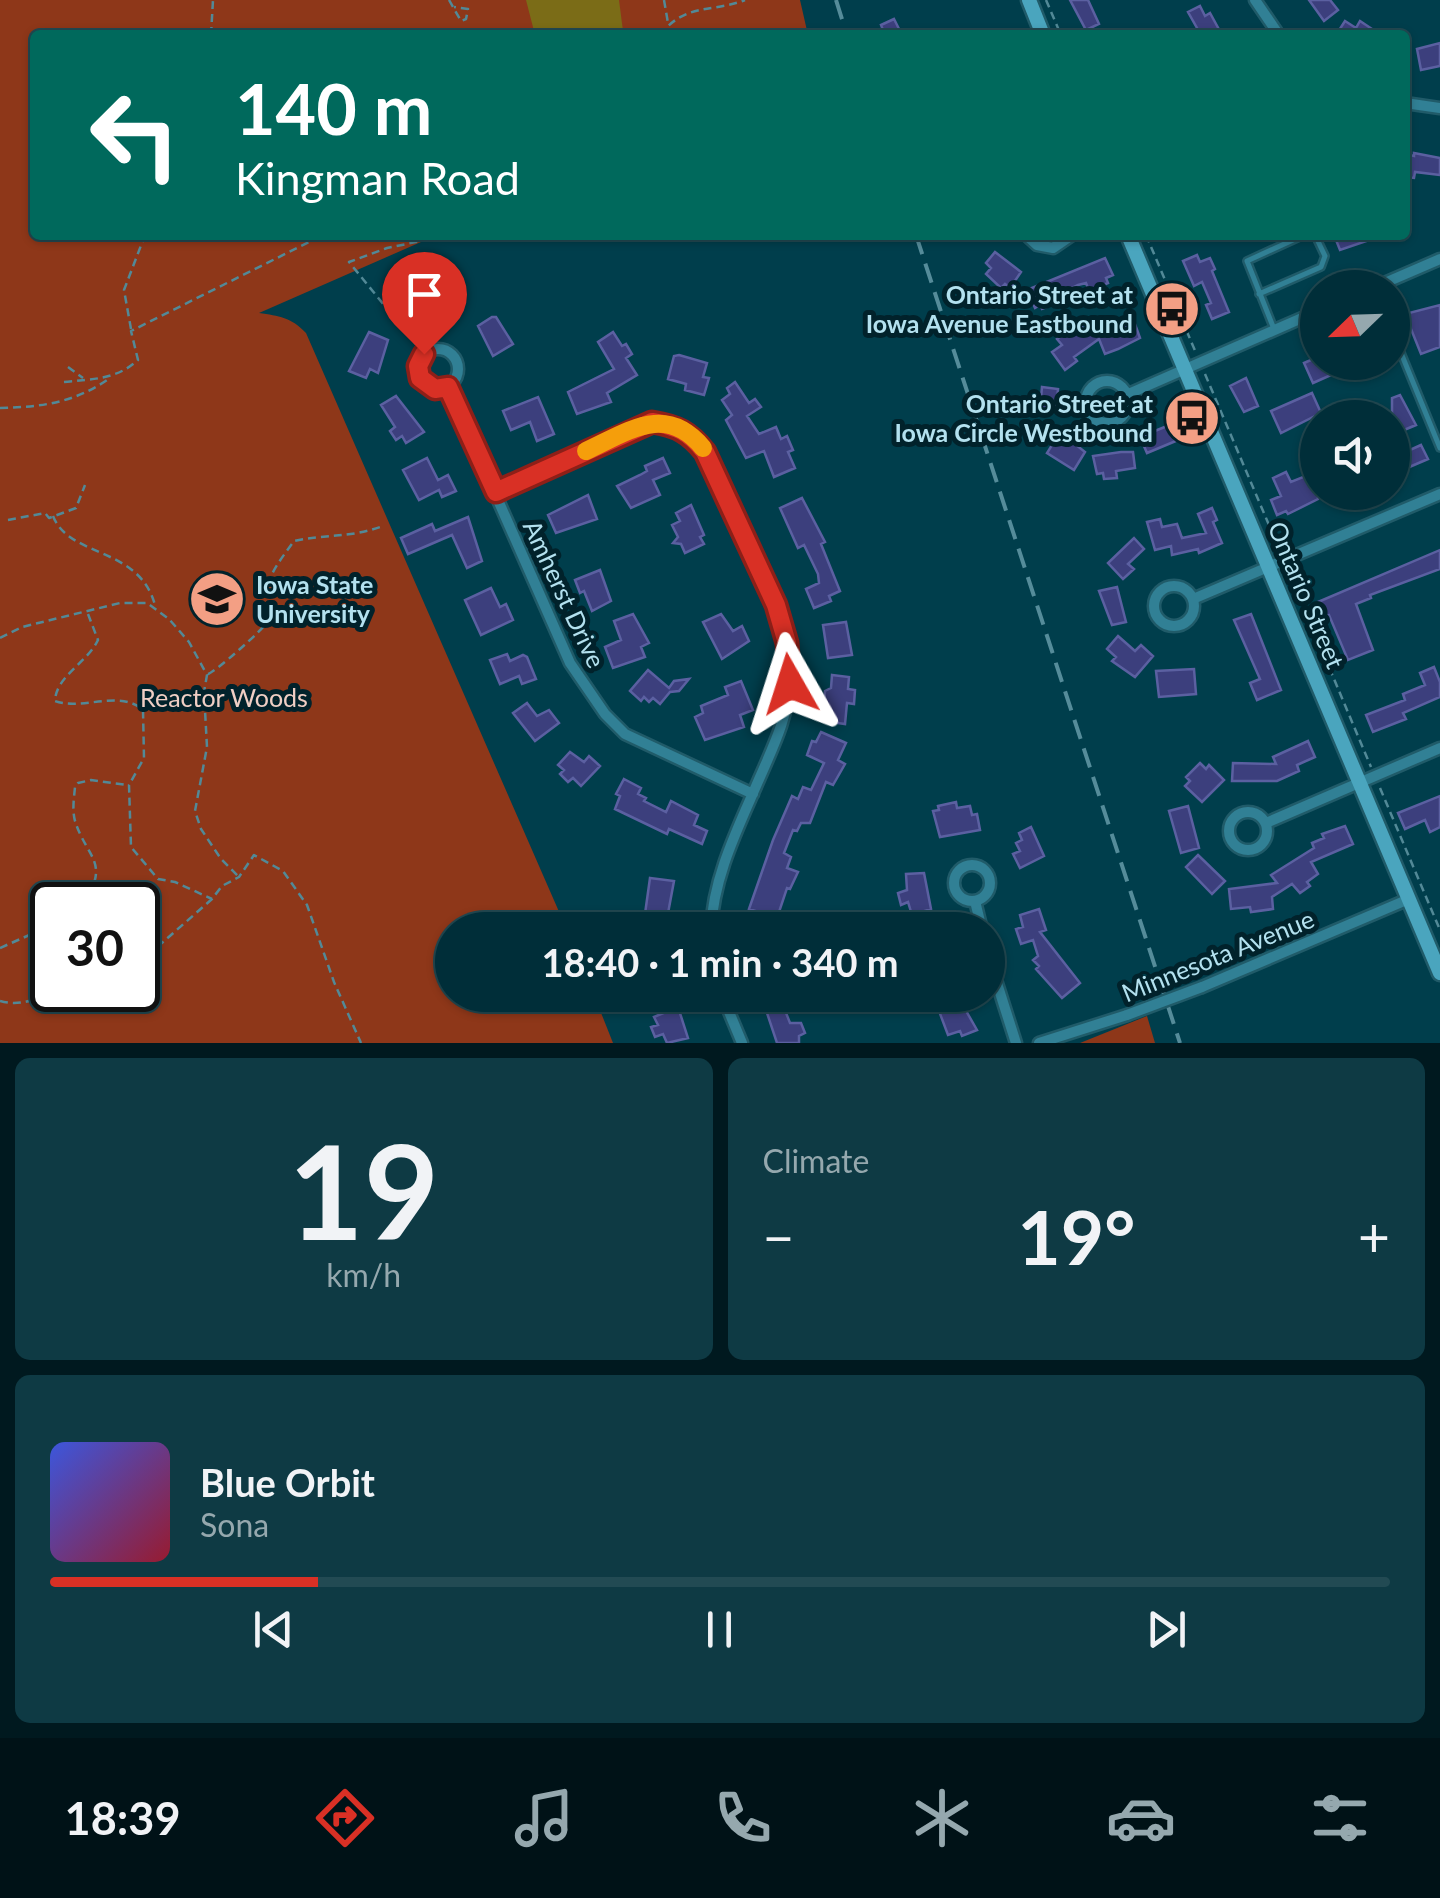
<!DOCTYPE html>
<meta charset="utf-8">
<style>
:root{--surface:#002e39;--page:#0e3a44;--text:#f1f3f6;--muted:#95a8ae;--line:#224a53;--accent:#d93025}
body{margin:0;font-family:Lato,sans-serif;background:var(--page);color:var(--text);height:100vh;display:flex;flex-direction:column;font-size:38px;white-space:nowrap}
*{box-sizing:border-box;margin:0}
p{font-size:32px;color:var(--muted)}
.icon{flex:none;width:55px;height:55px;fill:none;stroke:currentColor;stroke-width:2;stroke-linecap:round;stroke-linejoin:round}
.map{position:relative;height:1043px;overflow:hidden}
.drawer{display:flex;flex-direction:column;gap:15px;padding:15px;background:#00191f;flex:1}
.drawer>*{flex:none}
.top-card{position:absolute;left:30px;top:30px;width:1380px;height:210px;border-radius:10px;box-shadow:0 2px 8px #0004,0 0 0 2px var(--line);background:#00695c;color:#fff;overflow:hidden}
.needle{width:65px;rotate:247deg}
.fabs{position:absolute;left:1300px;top:270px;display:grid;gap:20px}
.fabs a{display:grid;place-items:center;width:110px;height:110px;border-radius:50%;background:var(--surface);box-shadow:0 2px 8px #0004,0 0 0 2px var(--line);font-size:50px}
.speed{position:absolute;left:30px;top:882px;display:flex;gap:20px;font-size:50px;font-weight:700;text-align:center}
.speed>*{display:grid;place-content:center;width:130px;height:130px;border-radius:50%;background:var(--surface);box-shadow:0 2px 8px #0004,0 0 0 2px var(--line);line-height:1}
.speed .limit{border:5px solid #111;border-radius:15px;background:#fff;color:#111}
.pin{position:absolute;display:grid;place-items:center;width:85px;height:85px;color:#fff;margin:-102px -42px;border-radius:50% 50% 50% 0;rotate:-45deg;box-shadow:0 0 10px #0007}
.pin .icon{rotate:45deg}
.me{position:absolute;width:110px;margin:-55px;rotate:354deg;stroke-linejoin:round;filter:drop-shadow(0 0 8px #0008)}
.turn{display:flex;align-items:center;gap:35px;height:210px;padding:0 40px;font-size:45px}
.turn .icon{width:130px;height:130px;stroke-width:2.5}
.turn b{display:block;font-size:70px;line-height:85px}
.big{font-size:75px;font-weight:700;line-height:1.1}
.drawer .tile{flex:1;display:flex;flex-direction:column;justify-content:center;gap:15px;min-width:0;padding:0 35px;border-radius:15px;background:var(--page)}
.drawer .dial{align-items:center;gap:0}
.dial b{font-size:130px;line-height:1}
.song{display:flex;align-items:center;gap:30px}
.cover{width:120px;height:120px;border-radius:15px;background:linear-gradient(135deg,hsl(230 70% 55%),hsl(350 70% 35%))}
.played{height:10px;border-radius:5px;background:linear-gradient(90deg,var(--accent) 20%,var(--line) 20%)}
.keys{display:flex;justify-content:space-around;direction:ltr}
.heat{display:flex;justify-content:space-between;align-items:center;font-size:55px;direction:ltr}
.drawer .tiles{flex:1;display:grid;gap:15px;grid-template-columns:1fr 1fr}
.tile:last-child{grid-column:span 2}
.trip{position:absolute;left:435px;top:912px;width:570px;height:100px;border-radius:50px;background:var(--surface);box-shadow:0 2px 8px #0004,0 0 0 2px var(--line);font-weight:700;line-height:100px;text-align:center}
.menu{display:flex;height:160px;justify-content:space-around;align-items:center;background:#001217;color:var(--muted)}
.menu .icon{width:70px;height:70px}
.menu .current{color:var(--accent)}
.menu b{font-size:45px;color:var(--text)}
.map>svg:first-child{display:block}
.green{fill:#8e3719;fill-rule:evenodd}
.water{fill:#7b6c17}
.building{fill:#3c3f7d;stroke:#5b60a1;stroke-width:2.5}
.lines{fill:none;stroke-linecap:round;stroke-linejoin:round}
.lane-casing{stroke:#205b69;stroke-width:10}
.street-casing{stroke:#205b69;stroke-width:15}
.secondary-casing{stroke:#205b69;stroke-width:19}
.path{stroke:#528997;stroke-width:2.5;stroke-dasharray:8 5;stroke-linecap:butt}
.lane{stroke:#318095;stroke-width:5}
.street{stroke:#318095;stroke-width:10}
.secondary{stroke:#4aa5be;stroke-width:14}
.rail{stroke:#558c9a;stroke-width:4;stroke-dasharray:20 10;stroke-linecap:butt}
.street-bridge-casing{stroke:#205b69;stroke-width:15;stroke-linecap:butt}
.street-bridge{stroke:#318095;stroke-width:10}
.route-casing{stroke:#8d1f18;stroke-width:25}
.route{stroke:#d93025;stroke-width:18}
.slow{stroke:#f59e0b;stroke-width:18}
.labels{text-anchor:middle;stroke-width:10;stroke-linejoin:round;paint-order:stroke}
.poi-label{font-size:25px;font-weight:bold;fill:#b3e1ef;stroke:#01222b;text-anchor:end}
.street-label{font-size:25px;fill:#b3e1ef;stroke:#01222b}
.park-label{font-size:25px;fill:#f0cfc5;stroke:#01222b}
</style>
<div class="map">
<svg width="1440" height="1043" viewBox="0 0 1440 1043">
<rect width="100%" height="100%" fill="#003e4c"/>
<path class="green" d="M 0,0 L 800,0 L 808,35 L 35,35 L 35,235 L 437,235 L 259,313 C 279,316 291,317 306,333 L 567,930 L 452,930 L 452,995 L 594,995 L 613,1043 L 0,1043 ZM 52,905 L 138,905 L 138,990 L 52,990 Z
M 1147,1016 L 1155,1043 L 1080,1043 Z"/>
<path class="water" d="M 526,0 L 619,0 L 623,31 L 617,35 L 535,35 Z"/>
<path class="building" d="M 1070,0 L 1088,0 L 1099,24 L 1086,30 Z
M 1309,0 L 1330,0 L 1338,10 L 1324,21 Z
M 1200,6 L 1205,16 L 1210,13 L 1222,35 L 1201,35 L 1188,12 Z
M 894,19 L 900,31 L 885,35 L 881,25 Z
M 1345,21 L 1356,28 L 1360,21 L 1381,35 L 1336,35 Z
M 1440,43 L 1440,66 L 1421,70 L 1417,49 Z
M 1414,153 L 1440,158 L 1440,175 L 1415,172 L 1414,178 L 1405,177 L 1405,154 L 1414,156 Z
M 1334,235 L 1384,235 L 1340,250 Z
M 995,252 L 1021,272 L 1010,288 L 1005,284 L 1001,288 L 986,274 L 991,268 L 986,263 Z
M 1197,255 L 1200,262 L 1210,258 L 1215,269 L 1212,271 L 1229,312 L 1212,319 L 1206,305 L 1211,303 L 1202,282 L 1194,286 L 1183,261 Z
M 1105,258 L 1113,275 L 1106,278 L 1108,283 L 1089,291 L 1086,283 L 1078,285 L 1060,294 L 1062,301 L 1042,309 L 1040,305 L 1035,308 L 1027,290 Z
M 444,286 L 444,292 L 452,292 L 453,308 L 445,309 L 446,313 L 427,314 L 427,317 L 403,318 L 402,301 L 414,301 L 414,293 L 432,292 L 431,287 Z
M 1440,305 L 1440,347 L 1421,354 L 1405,314 Z
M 1132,316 L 1140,338 L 1118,349 L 1105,354 L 1099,339 L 1074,357 L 1077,361 L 1065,370 L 1052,352 L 1062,345 L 1057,339 L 1079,323 L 1087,333 Z
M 492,317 L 496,317 L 513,344 L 493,356 L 478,326 Z
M 369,332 L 388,340 L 378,373 L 370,369 L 366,378 L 349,371 Z
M 613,332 L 622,346 L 626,344 L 632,354 L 626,358 L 637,375 L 607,393 L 611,402 L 577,414 L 568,392 L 614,369 L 598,342 Z
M 679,355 L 707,363 L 703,377 L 709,378 L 704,395 L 685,390 L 686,384 L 668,379 L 674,356 Z
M 1318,357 L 1318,362 L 1337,362 L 1340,371 L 1313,383 L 1304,363 Z
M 1246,378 L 1258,406 L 1244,412 L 1230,386 Z
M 735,382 L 749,403 L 755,399 L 761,407 L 747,416 L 759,434 L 776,427 L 781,439 L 787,436 L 793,450 L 788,452 L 795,468 L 774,477 L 764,451 L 746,458 L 726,420 L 732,415 L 722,400 L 730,394 L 727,388 Z
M 1042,387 L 1058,389 L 1056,410 L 1040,409 Z
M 1312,393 L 1321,413 L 1281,433 L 1271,411 Z
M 1400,395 L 1416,425 L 1392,435 L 1392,398 Z
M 396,396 L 424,432 L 406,443 L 402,436 L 396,440 L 390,431 L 395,427 L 381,405 Z
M 538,397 L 554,434 L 537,441 L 530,422 L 511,430 L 503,411 Z
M 1177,422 L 1183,438 L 1147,453 L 1140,437 Z
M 1060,432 L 1085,452 L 1074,470 L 1047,453 Z
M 1421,445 L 1428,459 L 1407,468 L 1401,454 Z
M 1121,452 L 1133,452 L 1135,468 L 1116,471 L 1117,478 L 1104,479 L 1103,473 L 1097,474 L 1093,456 Z
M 427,458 L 438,480 L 448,475 L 456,491 L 442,497 L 439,490 L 419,500 L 403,470 Z
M 663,458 L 670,473 L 653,480 L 660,495 L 631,508 L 617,486 L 640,475 L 647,471 L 645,466 Z
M 1318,471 L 1318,499 L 1288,514 L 1286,511 L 1277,515 L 1271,500 L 1281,496 L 1273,478 L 1286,472 L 1291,482 Z
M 588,495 L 597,519 L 556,533 L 548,515 Z
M 802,498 L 825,542 L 821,544 L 840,591 L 829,596 L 831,601 L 814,608 L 806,589 L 819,583 L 818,574 L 804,545 L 798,548 L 780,508 Z
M 691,505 L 704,535 L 700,537 L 704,544 L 685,553 L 681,544 L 673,543 L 678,537 L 672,525 L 680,521 L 676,513 Z
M 1212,508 L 1217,520 L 1213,522 L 1222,543 L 1199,553 L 1198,549 L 1172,555 L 1171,546 L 1155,550 L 1147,522 L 1160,519 L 1162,527 L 1177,524 L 1182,538 L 1206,533 L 1198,514 Z
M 468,517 L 482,561 L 467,568 L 452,535 L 408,554 L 401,538 L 432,524 L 435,531 Z
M 1134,538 L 1144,549 L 1128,564 L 1134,569 L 1123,579 L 1108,563 Z
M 1440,550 L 1440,569 L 1370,595 L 1371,598 L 1356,604 L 1373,650 L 1348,660 L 1329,615 L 1324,617 L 1318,602 Z
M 600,570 L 611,601 L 592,611 L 584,591 L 580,593 L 575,580 Z
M 1117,587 L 1126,622 L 1112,625 L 1099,591 Z
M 491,588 L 500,607 L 506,604 L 513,620 L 481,635 L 465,600 Z
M 633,614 L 649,643 L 641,647 L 645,657 L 613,668 L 605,647 L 621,640 L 614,621 Z
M 721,614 L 733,631 L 742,626 L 749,641 L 722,659 L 703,622 Z
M 1251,614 L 1281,690 L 1257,700 L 1250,683 L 1260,679 L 1234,620 Z
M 846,622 L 852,655 L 828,658 L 823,625 Z
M 1118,636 L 1135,651 L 1141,645 L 1153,656 L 1135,677 L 1112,661 L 1116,657 L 1107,649 Z
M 507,654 L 510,661 L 523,655 L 527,657 L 536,679 L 522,684 L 519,676 L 500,684 L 490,660 Z
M 1434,667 L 1440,682 L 1440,697 L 1403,713 L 1406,719 L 1373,732 L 1366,715 L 1405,700 L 1403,694 L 1425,685 L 1420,673 Z
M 1194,669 L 1196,694 L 1159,697 L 1156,671 Z
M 648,670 L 669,688 L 674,681 L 689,679 L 679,691 L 670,692 L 660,704 L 653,698 L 649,702 L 644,697 L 641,701 L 630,691 Z
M 832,675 L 849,677 L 848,689 L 855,690 L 854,704 L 847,703 L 845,724 L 823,721 L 825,691 L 831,688 Z
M 741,681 L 753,710 L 740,715 L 744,727 L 705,740 L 695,717 L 703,713 L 701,706 L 728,695 L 725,687 Z
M 527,703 L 537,716 L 549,710 L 559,723 L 535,741 L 513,713 Z
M 821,732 L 846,743 L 838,760 L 845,764 L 833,785 L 826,782 L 810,823 L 801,823 L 797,831 L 793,830 L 784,853 L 791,857 L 787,868 L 798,872 L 790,889 L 787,888 L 773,930 L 753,930 L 759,912 L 749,909 L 773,840 L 792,796 L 798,799 L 803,787 L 811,790 L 824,763 L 807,755 L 812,741 L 816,742 Z
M 1308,741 L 1315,757 L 1297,765 L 1299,771 L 1277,781 L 1232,781 L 1233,763 L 1276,764 L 1273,757 Z
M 570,752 L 584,762 L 589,756 L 600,766 L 581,786 L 573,778 L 568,782 L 560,774 L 564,770 L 558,765 Z
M 1200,763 L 1206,769 L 1209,765 L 1224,780 L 1202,802 L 1185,786 L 1190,781 L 1186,777 Z
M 624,779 L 641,788 L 638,794 L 646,798 L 644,801 L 666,812 L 671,801 L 698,815 L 694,825 L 707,831 L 702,844 L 669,829 L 667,834 L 615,809 L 620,796 L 616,794 Z
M 1440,796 L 1440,827 L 1430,832 L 1425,820 L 1405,829 L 1398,813 Z
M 956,802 L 957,808 L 970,806 L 972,815 L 977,814 L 980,830 L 940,837 L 933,811 L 939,810 L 938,806 Z
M 1188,806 L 1199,848 L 1181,853 L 1169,811 Z
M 1345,826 L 1353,844 L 1311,862 L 1318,874 L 1307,882 L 1310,886 L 1300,893 L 1292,884 L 1272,897 L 1273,909 L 1251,912 L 1250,907 L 1231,909 L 1229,889 L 1277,883 L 1271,875 L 1314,848 L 1312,843 L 1324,838 L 1322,834 Z
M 1031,827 L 1044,856 L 1020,868 L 1013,854 L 1020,851 L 1016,843 L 1022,840 L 1019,833 Z
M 1198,855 L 1225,881 L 1212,894 L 1186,867 Z
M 924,873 L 931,909 L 912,915 L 908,902 L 901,905 L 898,893 L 907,890 L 906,874 Z
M 650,878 L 674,881 L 666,924 L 644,921 Z
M 1039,909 L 1046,930 L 1040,932 L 1080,983 L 1062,998 L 1036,969 L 1039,966 L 1033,960 L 1038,956 L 1033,940 L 1021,944 L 1016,929 L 1023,927 L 1020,915 Z
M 761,995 L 779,995 L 790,1023 L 801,1023 L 805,1033 L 799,1036 L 799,1043 L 777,1043 Z
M 961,1002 L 977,1030 L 962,1036 L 960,1031 L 948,1035 L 939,1011 Z
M 678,1007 L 688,1038 L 667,1043 L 663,1034 L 655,1037 L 651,1027 L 658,1025 L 654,1017 Z"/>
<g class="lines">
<g class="lane-casing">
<path id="lane" d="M 1259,294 L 1321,267 L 1325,256 L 1315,235
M 1274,329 L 1247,261 L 1304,235
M 1392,331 L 1440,448"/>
</g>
<g class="street-casing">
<path id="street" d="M 1255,0 L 1279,35
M 1405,103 L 1440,108
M 1026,235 L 1037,245 L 1053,248 L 1072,235
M 1373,288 L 1440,259
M418 369a20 20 0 1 1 40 0a20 20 0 1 1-40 0Z
M1086 402a21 21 0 1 1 42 0a21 21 0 1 1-42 0Z
M 448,387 L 570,663 L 605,714 L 625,734 L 753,794
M 1126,395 L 1318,311
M 496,492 L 652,422 C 677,426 689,432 705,452 C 736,518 791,608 789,682 C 789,715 773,747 760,777 C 739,826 713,876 711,930
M1154 606a20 20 0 1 1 40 0a20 20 0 1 1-40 0Z
M 1193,599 L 1440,494
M1229 831a19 19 0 1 1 38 0a19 19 0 1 1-38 0Z
M 1266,823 L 1440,748
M954 883a18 18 0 1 1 36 0a18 18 0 1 1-36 0Z
M 975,901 L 982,930
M 988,955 L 1016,1043
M 1202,987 L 1409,899
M 722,995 L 742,1043
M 1039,1043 L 1127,1015"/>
</g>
<g class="secondary-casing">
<path id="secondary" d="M 1029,0 L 1043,35
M 1128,235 L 1440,973"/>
</g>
<path class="path" d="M 449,0 L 461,21 L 466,19 L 468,9 L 454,7
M 664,0 L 668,23
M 1046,0 L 1061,35
M 211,35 L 213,0
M 660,35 C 686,2 712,13 745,0
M 1146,235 L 1196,353
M 131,329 L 124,290 L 145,235
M 424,354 L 349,262 L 387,248 L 450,235
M 68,367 L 83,378
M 1205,374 L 1280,551
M 64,382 C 92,379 116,380 138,360 L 131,331 L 323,235
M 0,408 C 41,407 73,403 107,380
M 53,516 C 69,558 139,546 155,605
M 8,520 L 45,513 L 49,518 L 76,508 L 85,485
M 1289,572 L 1371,767
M 88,614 L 98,640 C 87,663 56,676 55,701 C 82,711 120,689 143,710 L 144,758 L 129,785 L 131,847 L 158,879 L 175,882 L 212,899
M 0,638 L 22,627 L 120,603 L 147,603 L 169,619 L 189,642 L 207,675 L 204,692 L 207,747 L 195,811 L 201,829 L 221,859 L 239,877
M 208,674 C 215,672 264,629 267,622 C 270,615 266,606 266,598 C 266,576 282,558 294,541 C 325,534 349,538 380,527
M 1380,788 L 1440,930
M 83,905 C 111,861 87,859 75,821 C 72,810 74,798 75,787 L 78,783 L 91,780 L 127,785
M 0,948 L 52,925
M 138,964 L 212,899 L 222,886 L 239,877 L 254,855 L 283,871 L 307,905 L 334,982 L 361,1043
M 0,1001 C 21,1007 39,998 58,990"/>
<use href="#lane" class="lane"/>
<use href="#street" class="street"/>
<use href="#secondary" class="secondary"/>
<path class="rail" d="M 836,0 L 847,35
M 916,235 L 1180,1043"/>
<g class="street-bridge-casing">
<path id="street-bridge" d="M 1127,1015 L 1202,987"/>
</g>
<use href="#street-bridge" class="street-bridge"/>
</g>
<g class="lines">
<g class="route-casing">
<path id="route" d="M 424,354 L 418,366 L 420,378 L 435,389 L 448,387 L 496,492 L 652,422 C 677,426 689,432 705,452 L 776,605 L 787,643 L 790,684"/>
</g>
<use href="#route" class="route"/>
<path class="slow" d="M 586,451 C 629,431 666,403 703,448"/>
</g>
<defs>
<g id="bus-disc" transform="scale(2.875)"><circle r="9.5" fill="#f39f84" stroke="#01222b"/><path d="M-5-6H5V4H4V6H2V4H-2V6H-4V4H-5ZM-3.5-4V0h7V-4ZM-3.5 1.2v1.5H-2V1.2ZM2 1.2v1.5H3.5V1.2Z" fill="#111"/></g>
<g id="university-disc" transform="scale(2.875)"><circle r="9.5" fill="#f39f84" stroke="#01222b"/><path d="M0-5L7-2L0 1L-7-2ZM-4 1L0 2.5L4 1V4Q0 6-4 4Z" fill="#111"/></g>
</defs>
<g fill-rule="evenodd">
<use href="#bus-disc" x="1172" y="309"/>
<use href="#bus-disc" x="1192" y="418"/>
<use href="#university-disc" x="217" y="599"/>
</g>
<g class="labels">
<g class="poi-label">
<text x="1133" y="304">Ontario Street at<tspan x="1133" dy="29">Iowa Avenue Eastbound</tspan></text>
<text x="1153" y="413">Ontario Street at<tspan x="1153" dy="29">Iowa Circle Westbound</tspan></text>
<text x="256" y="594" text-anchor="start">Iowa State<tspan x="256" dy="29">University</tspan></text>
</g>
<g class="street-label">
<text transform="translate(564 594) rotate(65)" y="9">Amherst Drive</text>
<text transform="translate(1306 595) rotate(67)" y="9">Ontario Street</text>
<text transform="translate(1218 956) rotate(-22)" y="9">Minnesota Avenue</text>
</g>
<g class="park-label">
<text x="224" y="707">Reactor Woods</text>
</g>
</g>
</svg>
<div class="fabs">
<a><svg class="needle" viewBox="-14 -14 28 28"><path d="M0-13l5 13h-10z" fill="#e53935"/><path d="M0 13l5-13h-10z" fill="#95a8ae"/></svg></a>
<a><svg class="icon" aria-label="sound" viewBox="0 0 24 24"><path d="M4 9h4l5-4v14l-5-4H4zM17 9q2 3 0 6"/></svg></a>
</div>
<div class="speed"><div class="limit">30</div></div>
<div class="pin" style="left:424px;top:354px;background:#d93025"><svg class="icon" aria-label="arrive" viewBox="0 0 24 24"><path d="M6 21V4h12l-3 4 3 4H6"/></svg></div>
<svg class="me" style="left:790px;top:684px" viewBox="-20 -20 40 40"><path d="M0-17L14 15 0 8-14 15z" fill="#d93025" stroke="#fff" stroke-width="4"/></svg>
<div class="trip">18:40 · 1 min · 340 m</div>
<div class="top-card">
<div class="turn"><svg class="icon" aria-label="left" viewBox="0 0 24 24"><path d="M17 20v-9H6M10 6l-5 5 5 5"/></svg><div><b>140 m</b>Kingman Road</div></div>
</div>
</div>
<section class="drawer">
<div class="tiles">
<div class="tile dial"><b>19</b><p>km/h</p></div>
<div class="tile"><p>Climate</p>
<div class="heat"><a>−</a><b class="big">19°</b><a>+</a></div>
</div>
<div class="tile">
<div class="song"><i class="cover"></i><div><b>Blue Orbit</b><p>Sona</p></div></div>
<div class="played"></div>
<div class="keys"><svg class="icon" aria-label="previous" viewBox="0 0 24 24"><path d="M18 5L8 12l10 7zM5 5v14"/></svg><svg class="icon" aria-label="pause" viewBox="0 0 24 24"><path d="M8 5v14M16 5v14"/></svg><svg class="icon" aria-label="next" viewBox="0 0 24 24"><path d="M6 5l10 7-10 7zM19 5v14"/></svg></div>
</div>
</div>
</section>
<nav class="menu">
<b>18:39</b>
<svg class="icon current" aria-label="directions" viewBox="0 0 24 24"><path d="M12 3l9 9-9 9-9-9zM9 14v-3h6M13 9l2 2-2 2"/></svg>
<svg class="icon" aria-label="music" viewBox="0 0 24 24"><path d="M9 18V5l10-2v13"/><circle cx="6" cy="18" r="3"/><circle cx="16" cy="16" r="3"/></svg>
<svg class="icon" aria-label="phone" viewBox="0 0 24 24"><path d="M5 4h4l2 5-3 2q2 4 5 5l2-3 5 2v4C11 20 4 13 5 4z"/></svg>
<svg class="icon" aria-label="climate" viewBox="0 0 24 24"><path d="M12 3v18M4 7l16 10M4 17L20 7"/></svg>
<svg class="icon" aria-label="car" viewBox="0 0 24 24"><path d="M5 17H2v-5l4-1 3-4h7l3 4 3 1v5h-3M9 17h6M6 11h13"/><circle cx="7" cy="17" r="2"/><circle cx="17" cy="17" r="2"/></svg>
<svg class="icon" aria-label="filters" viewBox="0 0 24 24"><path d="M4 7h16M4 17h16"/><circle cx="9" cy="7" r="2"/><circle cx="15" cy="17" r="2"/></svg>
</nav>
